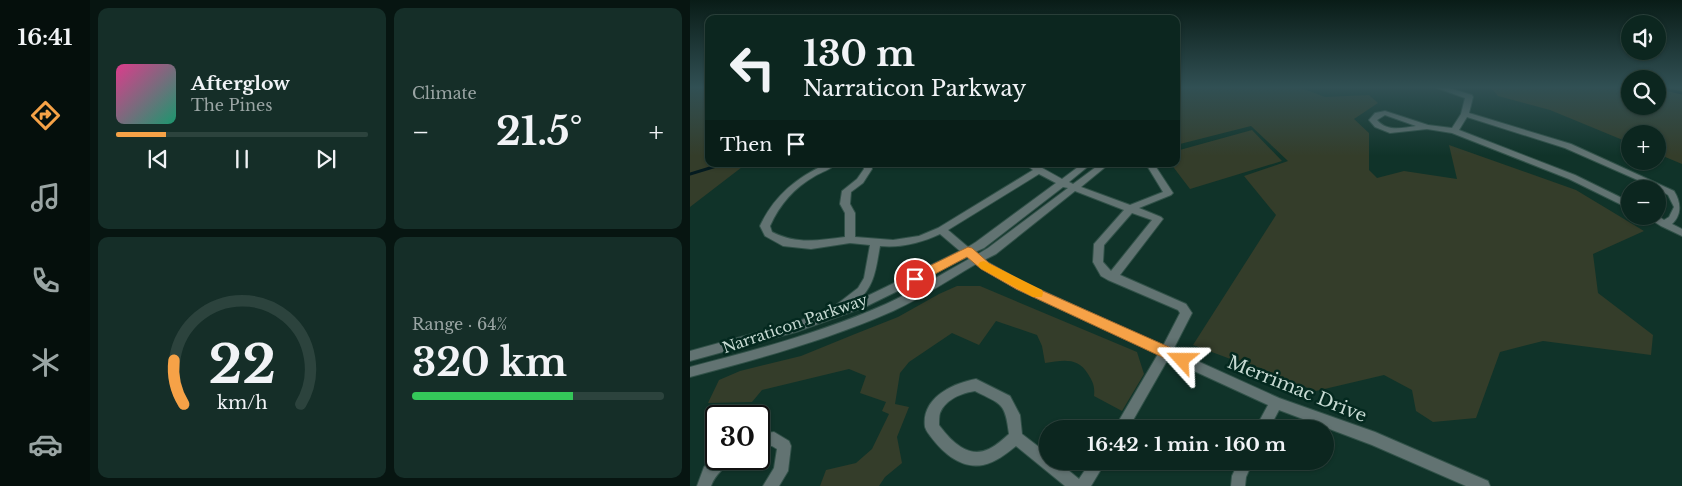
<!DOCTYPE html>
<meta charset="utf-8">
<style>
:root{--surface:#0c261f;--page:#152e28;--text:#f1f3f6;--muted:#9aa5a4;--line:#2c433d;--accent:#f6a247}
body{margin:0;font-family:"Libre Baskerville",serif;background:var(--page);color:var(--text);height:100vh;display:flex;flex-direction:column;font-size:19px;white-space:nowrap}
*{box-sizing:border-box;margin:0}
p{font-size:16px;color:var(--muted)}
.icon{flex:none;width:28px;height:28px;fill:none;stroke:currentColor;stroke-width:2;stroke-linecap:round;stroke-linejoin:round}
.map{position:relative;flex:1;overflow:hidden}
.side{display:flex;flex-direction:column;gap:8px;padding:8px;background:#071511;width:600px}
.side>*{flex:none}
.banner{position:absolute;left:15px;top:15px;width:475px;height:152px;border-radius:10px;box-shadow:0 1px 4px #0004,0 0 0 1px var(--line);background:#0c261f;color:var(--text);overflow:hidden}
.tools{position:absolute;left:931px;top:15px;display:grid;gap:10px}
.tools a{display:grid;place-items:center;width:45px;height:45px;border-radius:50%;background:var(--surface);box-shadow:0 1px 4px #0004,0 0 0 1px var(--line);font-size:25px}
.speed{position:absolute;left:15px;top:405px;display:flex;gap:10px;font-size:25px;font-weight:700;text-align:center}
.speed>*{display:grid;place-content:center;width:65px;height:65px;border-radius:50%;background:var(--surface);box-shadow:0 1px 4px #0004,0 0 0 1px var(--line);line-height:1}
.speed .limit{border:2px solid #111;border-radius:8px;background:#fff;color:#111}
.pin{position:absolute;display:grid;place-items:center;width:42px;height:42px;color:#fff;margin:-21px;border:2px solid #fff;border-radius:50%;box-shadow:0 1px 5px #0007}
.me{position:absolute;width:55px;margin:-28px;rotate:294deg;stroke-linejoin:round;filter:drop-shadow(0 0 4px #0008)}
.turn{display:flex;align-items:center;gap:18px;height:105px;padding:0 15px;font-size:22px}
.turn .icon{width:65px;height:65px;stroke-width:2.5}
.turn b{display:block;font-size:35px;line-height:42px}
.then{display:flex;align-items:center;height:48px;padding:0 15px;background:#0003;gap:10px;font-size:19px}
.big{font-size:38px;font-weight:800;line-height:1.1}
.side .tile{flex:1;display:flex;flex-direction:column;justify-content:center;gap:8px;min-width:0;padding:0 18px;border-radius:10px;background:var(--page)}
.side .dial{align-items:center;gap:0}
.dial svg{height:130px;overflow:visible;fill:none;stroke:var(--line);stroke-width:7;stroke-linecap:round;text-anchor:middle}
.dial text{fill:var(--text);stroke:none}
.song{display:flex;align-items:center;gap:15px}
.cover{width:60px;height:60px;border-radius:8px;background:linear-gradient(135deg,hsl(330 70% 55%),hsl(160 70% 35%))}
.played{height:5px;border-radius:2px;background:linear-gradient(90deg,var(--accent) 20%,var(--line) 20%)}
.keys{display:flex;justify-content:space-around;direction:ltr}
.heat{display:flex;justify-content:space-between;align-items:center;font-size:28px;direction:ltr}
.charge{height:8px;border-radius:4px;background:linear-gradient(90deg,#34c759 64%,var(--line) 0)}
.side .tiles{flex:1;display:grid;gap:8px;grid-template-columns:repeat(2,1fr)}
.trip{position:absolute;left:349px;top:420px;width:295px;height:50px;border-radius:25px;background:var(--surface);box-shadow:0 1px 4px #0004,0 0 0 1px var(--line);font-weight:800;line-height:50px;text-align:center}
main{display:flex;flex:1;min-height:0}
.menu{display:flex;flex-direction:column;width:90px;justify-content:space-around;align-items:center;background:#050f0c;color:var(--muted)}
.menu .icon{width:35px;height:35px}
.menu .current{color:var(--accent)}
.menu b{font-size:22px;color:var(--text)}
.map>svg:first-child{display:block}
.green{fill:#343d2a}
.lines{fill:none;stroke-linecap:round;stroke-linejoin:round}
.stream{stroke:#041b20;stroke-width:3}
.street-casing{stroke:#315148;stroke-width:2}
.street{fill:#627372;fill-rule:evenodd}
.route{fill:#f6a247;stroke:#a0692e}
.slow{fill:#f59e0b}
.labels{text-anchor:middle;stroke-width:5;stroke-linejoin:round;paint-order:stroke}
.street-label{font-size:15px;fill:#c7dad3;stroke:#04291f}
.near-street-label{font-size:18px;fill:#c7dad3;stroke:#04291f}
</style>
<main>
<nav class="menu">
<b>16:41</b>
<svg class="icon current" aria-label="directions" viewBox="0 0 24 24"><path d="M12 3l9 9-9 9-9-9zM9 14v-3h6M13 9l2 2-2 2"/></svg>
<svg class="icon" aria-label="music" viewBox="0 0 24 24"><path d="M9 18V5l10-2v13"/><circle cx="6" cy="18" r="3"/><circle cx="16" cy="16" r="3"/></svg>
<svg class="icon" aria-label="phone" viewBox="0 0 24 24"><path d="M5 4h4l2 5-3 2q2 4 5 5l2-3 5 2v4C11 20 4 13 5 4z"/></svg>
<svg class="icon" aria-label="climate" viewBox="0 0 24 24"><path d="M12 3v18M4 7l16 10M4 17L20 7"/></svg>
<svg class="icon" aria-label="car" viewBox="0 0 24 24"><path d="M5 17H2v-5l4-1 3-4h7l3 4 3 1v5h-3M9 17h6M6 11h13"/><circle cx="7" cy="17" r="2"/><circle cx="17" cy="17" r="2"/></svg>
</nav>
<section class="side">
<div class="tiles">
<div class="tile">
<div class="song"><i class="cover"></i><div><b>Afterglow</b><p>The Pines</p></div></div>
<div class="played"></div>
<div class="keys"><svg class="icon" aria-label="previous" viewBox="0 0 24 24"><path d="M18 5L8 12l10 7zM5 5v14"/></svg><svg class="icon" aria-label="pause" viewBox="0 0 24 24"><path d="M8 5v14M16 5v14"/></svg><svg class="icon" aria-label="next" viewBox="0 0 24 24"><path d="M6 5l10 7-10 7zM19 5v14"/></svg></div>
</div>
<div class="tile"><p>Climate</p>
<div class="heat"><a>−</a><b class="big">21.5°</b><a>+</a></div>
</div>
<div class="tile dial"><svg viewBox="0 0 100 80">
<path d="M14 69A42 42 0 1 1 86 69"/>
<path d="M14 69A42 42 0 0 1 8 42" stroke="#f6a247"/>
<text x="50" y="56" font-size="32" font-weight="700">22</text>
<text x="50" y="72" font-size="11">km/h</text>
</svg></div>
<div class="tile"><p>Range · 64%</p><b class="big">320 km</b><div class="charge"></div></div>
</div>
</section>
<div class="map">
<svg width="992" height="486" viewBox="0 0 992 486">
<rect width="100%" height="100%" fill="#103329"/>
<path class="green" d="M 0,88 L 19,88 L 19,164 L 56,164 L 0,207 Z
M 486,88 L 611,88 L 635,97 L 679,95 L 688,103 L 664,119 L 679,133 L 679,170 L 687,178 L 714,171 L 767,179 L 759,145 L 886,190 L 954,231 L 903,254 L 908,293 L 963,335 L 961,355 L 853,341 L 810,352 L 786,418 L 743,422 L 726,411 L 722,390 L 694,375 L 626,391 L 503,345 L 586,215 L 554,176 L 598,161 L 561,126 L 486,145 Z
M 801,88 L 940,88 L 940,106 L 968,106 L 968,88 L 992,88 L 992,164 L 968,154 L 968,134 L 940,134 L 940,143 L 860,110 L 808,96 Z
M 562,130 L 592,161 L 500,189 L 481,164 L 486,164 L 486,151 Z
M 267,286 L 290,286 L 447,352 L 454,374 L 432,411 L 404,396 C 405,386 403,382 398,374 C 388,357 373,360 355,363 L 352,346 L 347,335 L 306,321 L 289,345 L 262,333 L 219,362 L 210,373 L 205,404 L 219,407 L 207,437 L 212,463 L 195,477 L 189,486 L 130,486 L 136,470 L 166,463 L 182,449 L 199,414 L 192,411 L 196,402 L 170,393 L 176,376 L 159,369 L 72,390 L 62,402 L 18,403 L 29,380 L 50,371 L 111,356 L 165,334 L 208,317 L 249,294 Z"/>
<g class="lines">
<path class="stream" d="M 971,88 L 992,93
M 0,174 L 33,164"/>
<g class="street-casing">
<path id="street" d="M 747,88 L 759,88 L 782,95 L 783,97 L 779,113 L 881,144 L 984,191 C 991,202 992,215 982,224 L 992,229 L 992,236 L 971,226 L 955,216 L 968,216 L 974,220 L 979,217 L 984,207 L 978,195 L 968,189 L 875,148 L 777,117 L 769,130 L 885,175 L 940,202 L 940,209 L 879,179 L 762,133 L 737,129 L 700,133 L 685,127 L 679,120 L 685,113 L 695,111 L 738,125 L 762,128 L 771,114 L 775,98 ZM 695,115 L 726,126 C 712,128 697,132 687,120 Z
M 136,164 L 146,164 C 141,169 132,172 125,176 C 104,188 90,204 80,226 L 82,232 C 107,245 129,240 155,237 L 155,213 L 150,204 L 152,191 L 167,179 L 174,169 L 173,164 L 181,164 L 182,169 L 173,183 L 161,192 L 160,204 L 165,213 L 165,237 L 203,240 L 229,236 L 248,228 L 343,170 L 335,164 L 345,164 L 372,179 L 392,164 L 401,164 L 379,182 L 383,184 L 410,164 L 419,164 L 391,187 L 440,205 L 473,192 L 456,164 L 464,164 L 483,193 L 481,195 L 449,208 L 471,217 L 473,219 L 430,275 L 496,304 L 502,313 L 483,350 L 589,398 L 685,432 L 798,481 L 800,486 L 776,486 L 682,445 L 589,410 L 579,429 L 565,429 L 578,405 L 478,359 L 438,429 L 424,429 L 468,354 L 327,289 L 286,264 C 259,280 231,298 203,311 C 137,340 69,359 0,377 L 0,367 C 66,350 133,332 196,304 C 224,291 252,274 279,259 L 277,257 L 175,307 L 106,332 L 0,361 L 0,351 L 105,322 L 145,309 L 146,305 L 168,288 L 174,278 L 180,245 L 160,243 L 121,249 L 93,246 L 75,236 L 70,226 C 84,196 106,178 136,164 ZM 349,174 L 366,183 L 286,242 L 278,247 L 258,230 ZM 373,187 L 378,188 L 298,248 L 288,254 L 285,252 L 294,248 ZM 385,191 L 434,210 L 404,244 L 403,262 L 411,276 L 418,280 L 488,310 L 490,313 L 473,346 L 335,283 L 294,260 L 306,254 ZM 442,213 L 462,220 L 421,271 L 413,262 L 414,245 ZM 250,234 L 270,251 L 167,301 C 185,287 186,267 190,246 C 211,248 231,243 250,234 Z
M 286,379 L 320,396 L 330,415 L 332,434 L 358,454 L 358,461 L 367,461 L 389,479 L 401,461 L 416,461 L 401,486 L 375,486 L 326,446 C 316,454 306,462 293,465 C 271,469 253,453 241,437 C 239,434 236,431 235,427 C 231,398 263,383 286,379 ZM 285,391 C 312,405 315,402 319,434 C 313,439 307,445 299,449 C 278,459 261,441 249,425 C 249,422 249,416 250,413 C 256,399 272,393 285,391 Z
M 84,432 L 99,441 L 101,446 L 98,471 L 89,486 L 73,486 L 84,468 L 87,449 L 82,446 L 69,446 L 69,434 Z
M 26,455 L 26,459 L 39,459 C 35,470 26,472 21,486 L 7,486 L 14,467 Z
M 549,461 L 563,461 L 556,477 L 555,486 L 541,486 L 542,476 Z"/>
</g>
<use href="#street" class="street"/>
</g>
<linearGradient id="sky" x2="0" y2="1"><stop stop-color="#091c17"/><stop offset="0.56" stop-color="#315054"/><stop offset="1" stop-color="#315054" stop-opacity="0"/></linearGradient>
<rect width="992" height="156" fill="url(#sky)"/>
<path class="route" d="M 278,247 L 282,248 L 299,263 L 335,283 L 497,355 L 499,360 L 497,364 L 492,365 L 487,364 L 326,289 L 291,269 L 277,257 L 230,282 L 221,282 L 219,279 L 221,275 Z"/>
<path class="slow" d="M 294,261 L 352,290 L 353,293 L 352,297 L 343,297 L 290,268 L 288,265 L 290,262 Z"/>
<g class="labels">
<g class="street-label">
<text transform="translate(105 324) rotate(-19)" y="5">Narraticon Parkway</text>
</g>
<g class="near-street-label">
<text transform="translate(607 389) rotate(22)" y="6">Merrimac Drive</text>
</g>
</g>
</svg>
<div class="tools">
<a><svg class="icon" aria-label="sound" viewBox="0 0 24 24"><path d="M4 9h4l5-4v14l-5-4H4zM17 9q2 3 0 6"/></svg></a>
<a><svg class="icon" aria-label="search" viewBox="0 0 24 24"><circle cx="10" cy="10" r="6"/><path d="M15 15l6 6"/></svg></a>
<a>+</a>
<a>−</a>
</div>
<div class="speed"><div class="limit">30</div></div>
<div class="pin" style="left:225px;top:279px;background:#d93025"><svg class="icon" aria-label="arrive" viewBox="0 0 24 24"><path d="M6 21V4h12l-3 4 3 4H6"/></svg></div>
<svg class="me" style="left:492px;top:360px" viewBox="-20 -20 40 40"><path d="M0-17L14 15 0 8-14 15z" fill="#f6a247" stroke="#fff" stroke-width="4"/></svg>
<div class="trip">16:42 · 1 min · 160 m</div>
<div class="banner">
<div class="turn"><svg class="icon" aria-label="left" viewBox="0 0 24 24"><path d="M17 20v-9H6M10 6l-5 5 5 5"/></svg><div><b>130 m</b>Narraticon Parkway</div></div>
<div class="then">Then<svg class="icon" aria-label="arrive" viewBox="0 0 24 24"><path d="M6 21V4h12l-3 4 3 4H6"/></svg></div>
</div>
</div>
</main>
